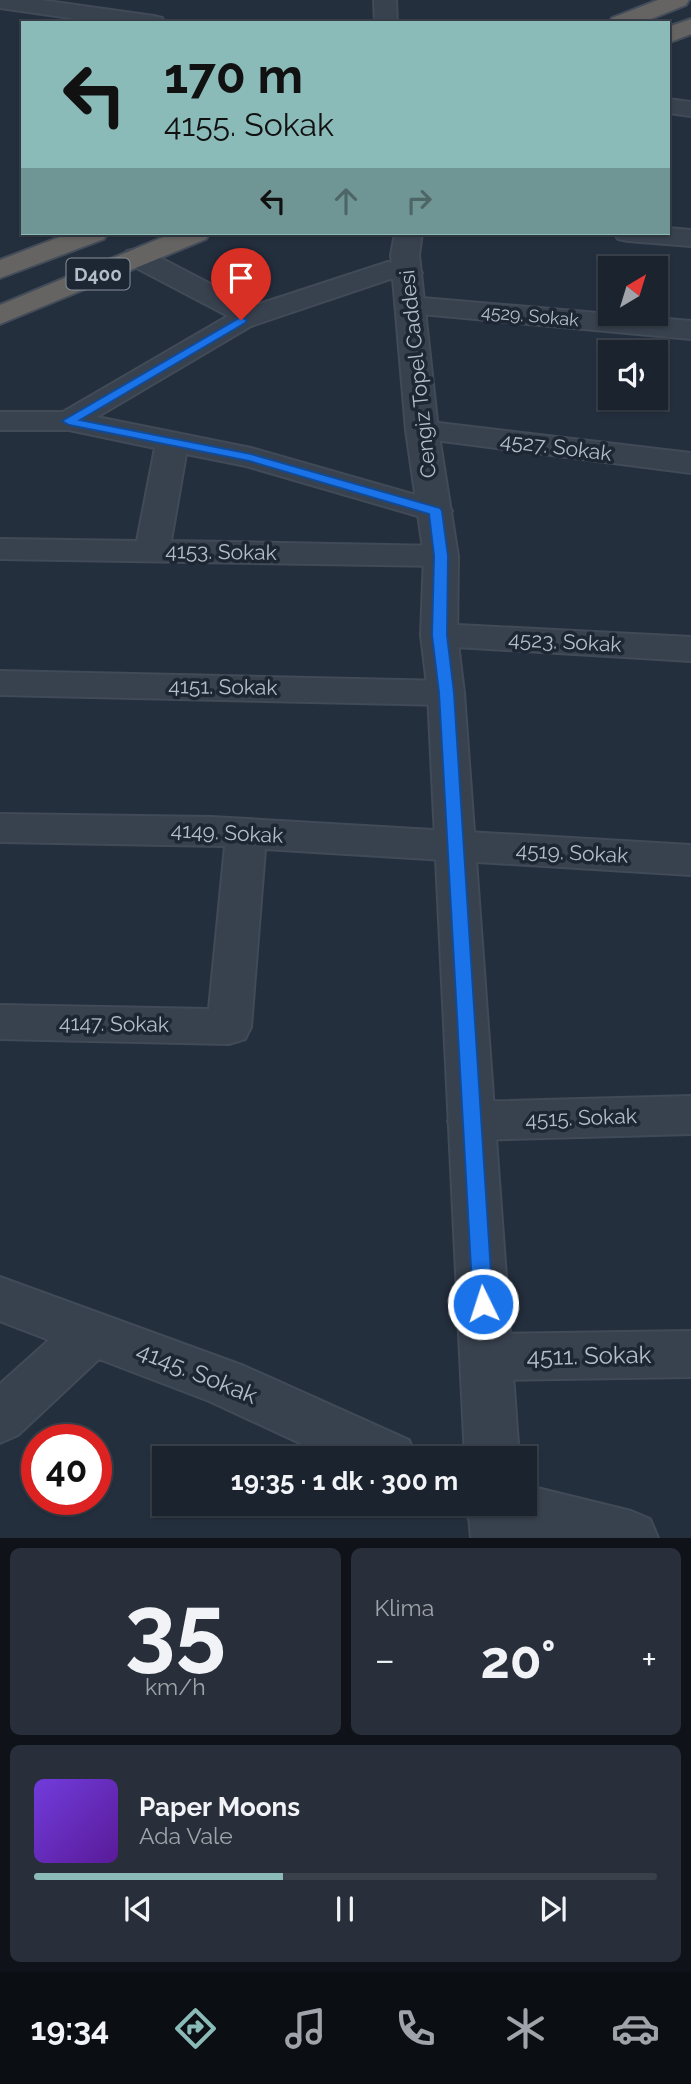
<!DOCTYPE html>
<html lang="tr">
<meta charset="utf-8">
<style>
:root{--surface:#1b232e;--page:#282f3a;--text:#f1f3f6;--muted:#a0a4aa;--line:#39404a;--accent:#8bbbb9}
body{margin:0;font-family:Raleway,sans-serif;background:var(--page);color:var(--text);height:100vh;display:flex;flex-direction:column;font-size:26px;white-space:nowrap}
*{box-sizing:border-box;margin:0}
p{font-size:23px;color:var(--muted)}
.icon{flex:none;width:38px;height:38px;fill:none;stroke:currentColor;stroke-width:2;stroke-linecap:round;stroke-linejoin:round}
.map{position:relative;height:1538px;overflow:hidden}
.panel{display:flex;flex-direction:column;gap:10px;padding:10px;background:#0f1319;flex:1}
.panel>*{flex:none}
.banner{position:absolute;left:21px;top:21px;width:649px;height:214px;border-radius:0px;box-shadow:0 2px 5px #0004,0 0 0 2px var(--line);background:#8bbbb9;color:#111;overflow:hidden}
.needle{width:46px;rotate:38deg}
.controls{position:absolute;left:598px;top:256px;display:grid;gap:14px}
.controls a{display:grid;place-items:center;width:70px;height:70px;border-radius:0px;background:var(--surface);box-shadow:0 2px 5px #0004,0 0 0 2px var(--line);font-size:35px}
.speed{position:absolute;left:21px;top:1424px;display:flex;gap:14px;font-size:35px;font-weight:700;text-align:center}
.speed>*{display:grid;place-content:center;width:91px;height:91px;border-radius:50%;background:var(--surface);box-shadow:0 2px 5px #0004,0 0 0 2px var(--line);line-height:1}
.speed .limit{border:10px solid #d22;background:#fff;color:#111}
.pin{position:absolute;display:grid;place-items:center;width:60px;height:60px;color:#fff;margin:-72px -30px;border-radius:50% 50% 50% 0;rotate:-45deg;box-shadow:0 0 7px #0007}
.pin .icon{rotate:45deg}
.me{position:absolute;width:77px;margin:-38px;rotate:356deg;stroke-linejoin:round;filter:drop-shadow(0 0 5px #0008)}
.turn{display:flex;align-items:center;gap:24px;height:147px;padding:0 28px;font-size:32px}
.turn .icon{width:91px;height:91px;stroke-width:2.5}
.turn b{display:block;font-size:49px;line-height:60px}
.lanes{display:flex;align-items:center;height:66px;padding:0 28px;background:#0003;justify-content:center;gap:35px;direction:ltr}
.lanes .off{opacity:.35}
.big{font-size:52px;font-weight:700;line-height:1.1}
.panel .widget{flex:1;display:flex;flex-direction:column;justify-content:center;gap:10px;min-width:0;padding:0 24px;border-radius:10px;background:var(--page)}
.panel .dial{align-items:center;gap:0}
.dial b{font-size:91px;line-height:1}
.song{display:flex;align-items:center;gap:21px}
.cover{width:84px;height:84px;border-radius:10px;background:linear-gradient(135deg,hsl(260 70% 55%),hsl(270 70% 35%))}
.played{height:7px;border-radius:4px;background:linear-gradient(90deg,var(--accent) 40%,var(--line) 40%)}
.keys{display:flex;justify-content:space-around;direction:ltr}
.heat{display:flex;justify-content:space-between;align-items:center;font-size:38px;direction:ltr}
.panel .tiles{flex:1;display:grid;gap:10px;grid-template-columns:1fr 1fr}
.widget:last-child{grid-column:span 2}
.trip{position:absolute;left:152px;top:1446px;width:385px;height:70px;border-radius:0px;background:var(--surface);box-shadow:0 2px 5px #0004,0 0 0 2px var(--line);font-weight:700;line-height:70px;text-align:center}
.dock{display:flex;height:112px;justify-content:space-around;align-items:center;background:#0b0e12;color:var(--muted)}
.dock .icon{width:49px;height:49px}
.dock .current{color:var(--accent)}
.dock b{font-size:32px;color:var(--text)}
.map>svg:first-child{display:block}
.lines{fill:none;stroke-linecap:round;stroke-linejoin:round}
.minor-casing{stroke:#414a57;stroke-width:4}
.tertiary-casing{stroke:#414a57;stroke-width:4}
.trunk-casing{stroke:#434c59;stroke-width:4}
.minor{fill:#38414e;fill-rule:evenodd}
.tertiary{fill:#38414e;fill-rule:evenodd}
.trunk{fill:#656462;fill-rule:evenodd}
.route{fill:#1a73e8;stroke:#114b97;stroke-width:2}
.labels{text-anchor:middle;stroke-width:7;stroke-linejoin:round;paint-order:stroke}
.far-street-label{font-size:18px;fill:#b4bcc9;stroke:#1d2633}
.shield{fill:#1d2633;stroke:#878f9c;stroke-width:2}
.shield-label{font-size:19px;font-weight:bold;fill:#b4bcc9}
.street-label{font-size:21px;fill:#b4bcc9;stroke:#1d2633}
.near-street-label{font-size:24px;fill:#b4bcc9;stroke:#1d2633}
</style>
<div class="map">
<svg width="691" height="1538" viewBox="0 0 691 1538">
<rect width="100%" height="100%" fill="#242f3e"/>
<g class="lines">
<g class="minor-casing">
<path id="minor" d="M 0,0 L 40,0 L 154,16 L 162,18 L 165,23 L 105,23 L 0,8 Z
M 668,99 L 691,102 L 691,116 L 668,113 Z
M 668,228 L 691,230 L 691,246 L 628,241 L 618,239 L 614,233 L 668,233 Z
M 137,249 L 147,251 L 253,306 L 388,262 L 418,267 L 422,273 L 418,279 L 408,281 L 390,279 L 251,326 L 97,417 L 251,448 L 447,504 L 452,511 L 447,518 L 435,521 L 246,466 L 186,454 L 171,541 L 441,546 L 453,549 L 458,556 L 453,563 L 441,566 L 0,559 L 0,539 L 137,541 L 155,448 L 69,430 L 0,430 L 0,412 L 63,412 L 228,316 L 127,263 L 123,257 L 127,251 Z
M 410,297 L 691,321 L 691,339 L 400,312 L 396,306 L 400,300 Z
M 422,421 L 691,453 L 691,473 L 411,437 L 406,430 L 411,423 Z
M 439,624 L 691,637 L 691,661 L 439,646 L 426,643 L 421,635 L 426,627 Z
M 0,671 L 446,681 L 459,684 L 464,693 L 459,702 L 446,705 L 0,695 Z
M 0,814 L 212,817 L 691,845 L 691,875 L 265,849 L 251,1027 L 245,1039 L 229,1044 L 0,1039 L 0,1005 L 209,1009 L 225,846 L 0,842 Z
M 691,1096 L 691,1134 L 471,1140 L 455,1134 L 448,1121 L 455,1108 L 471,1102 Z
M 0,1277 L 244,1366 L 409,1440 L 416,1458 L 332,1458 L 209,1401 L 99,1359 L 18,1435 L 0,1443 L 0,1384 L 49,1340 L 0,1321 Z
M 691,1331 L 691,1377 L 487,1380 L 469,1374 L 461,1357 L 469,1340 L 487,1334 Z
M 525,1485 L 631,1511 L 650,1519 L 658,1538 L 523,1538 L 470,1522 L 462,1503 L 525,1503 Z"/>
</g>
<g class="tertiary-casing">
<path id="tertiary" d="M 374,0 L 396,0 L 397,23 L 375,23 Z
M 395,233 L 422,233 L 419,255 L 438,430 L 458,556 L 457,635 L 464,693 L 519,1458 L 465,1458 L 428,693 L 421,635 L 424,556 L 406,430 L 391,255 Z
M 468,1503 L 522,1503 L 525,1538 L 471,1538 Z"/>
</g>
<g class="trunk-casing">
<path id="trunk" d="M 658,0 L 689,0 L 686,5 L 641,23 L 609,23 L 612,18 Z
M 691,19 L 691,34 L 668,43 L 668,27 Z
M 70,233 L 108,233 L 104,239 L 0,278 L 0,260 Z
M 173,233 L 210,233 L 206,239 L 0,324 L 0,305 Z"/>
</g>
<use href="#minor" class="minor"/>
<use href="#tertiary" class="tertiary"/>
<use href="#trunk" class="trunk"/>
</g>
<path class="route" d="M 241,317 L 247,320 L 245,323 L 80,420 L 251,454 L 440,508 L 442,511 L 448,556 L 447,635 L 454,693 L 493,1304 L 490,1311 L 483,1314 L 476,1311 L 473,1304 L 439,693 L 432,635 L 434,556 L 429,514 L 249,461 L 69,425 L 62,421 Z"/>
<g class="labels">
<g class="far-street-label">
<text transform="translate(530 316) rotate(5)" y="6">4529. Sokak</text>
</g>
<rect class="shield" x="66.5" y="258.5" width="63" height="31" rx="5"/>
<g class="shield-label">
<text x="98" y="281">D400</text>
</g>
<g class="street-label">
<text transform="translate(418 374) rotate(-96)" y="7">Cengiz Topel Caddesi</text>
<text transform="translate(556 447) rotate(7)" y="7">4527. Sokak</text>
<text transform="translate(221 552) rotate(1)" y="7">4153. Sokak</text>
<text transform="translate(565 642) rotate(3)" y="7">4523. Sokak</text>
<text transform="translate(223 687) rotate(1)" y="7">4151. Sokak</text>
<text transform="translate(227 833) rotate(3)" y="7">4149. Sokak</text>
<text transform="translate(572 853) rotate(3)" y="7">4519. Sokak</text>
<text transform="translate(114 1024) rotate(1)" y="7">4147. Sokak</text>
<text transform="translate(581 1118) rotate(-2)" y="7">4515. Sokak</text>
</g>
<g class="near-street-label">
<text transform="translate(589 1356) rotate(-1)" y="8">4511. Sokak</text>
<text transform="translate(197 1373) rotate(22)" y="8">4145. Sokak</text>
</g>
</g>
</svg>
<div class="controls">
<a><svg class="needle" viewBox="-14 -14 28 28"><path d="M0-13l5 13h-10z" fill="#e53935"/><path d="M0 13l5-13h-10z" fill="#a0a4aa"/></svg></a>
<a><svg class="icon" aria-label="sound" viewBox="0 0 24 24"><path d="M4 9h4l5-4v14l-5-4H4zM17 9q2 3 0 6"/></svg></a>
</div>
<div class="speed"><div class="limit">40</div></div>
<div class="pin" style="left:241px;top:320px;background:#d93025"><svg class="icon" aria-label="arrive" viewBox="0 0 24 24"><path d="M6 21V4h12l-3 4 3 4H6"/></svg></div>
<svg class="me" style="left:483px;top:1304px" viewBox="-20 -20 40 40"><circle r="17" fill="#1a73e8" stroke="#fff" stroke-width="3"/><path d="M0-11L8 9 0 5-8 9z" fill="#fff"/></svg>
<div class="trip">19:35 · 1 dk · 300 m</div>
<div class="banner">
<div class="turn"><svg class="icon" aria-label="left" viewBox="0 0 24 24"><path d="M17 20v-9H6M10 6l-5 5 5 5"/></svg><div><b>170 m</b>4155. Sokak</div></div>
<div class="lanes"><svg class="icon" aria-label="left" viewBox="0 0 24 24"><path d="M17 20v-9H6M10 6l-5 5 5 5"/></svg><svg class="icon off" aria-label="ahead" viewBox="0 0 24 24"><path d="M12 20V5M6 11l6-6 6 6"/></svg><svg class="icon off" aria-label="right" viewBox="0 0 24 24"><path d="M7 20v-9h11M14 6l5 5-5 5"/></svg></div>
</div>
</div>
<section class="panel">
<div class="tiles">
<div class="widget dial"><b>35</b><p>km/h</p></div>
<div class="widget"><p>Klima</p>
<div class="heat"><a>−</a><b class="big">20°</b><a>+</a></div>
</div>
<div class="widget">
<div class="song"><i class="cover"></i><div><b>Paper Moons</b><p>Ada Vale</p></div></div>
<div class="played"></div>
<div class="keys"><svg class="icon" aria-label="previous" viewBox="0 0 24 24"><path d="M18 5L8 12l10 7zM5 5v14"/></svg><svg class="icon" aria-label="pause" viewBox="0 0 24 24"><path d="M8 5v14M16 5v14"/></svg><svg class="icon" aria-label="next" viewBox="0 0 24 24"><path d="M6 5l10 7-10 7zM19 5v14"/></svg></div>
</div>
</div>
</section>
<nav class="dock">
<b>19:34</b>
<svg class="icon current" aria-label="directions" viewBox="0 0 24 24"><path d="M12 3l9 9-9 9-9-9zM9 14v-3h6M13 9l2 2-2 2"/></svg>
<svg class="icon" aria-label="music" viewBox="0 0 24 24"><path d="M9 18V5l10-2v13"/><circle cx="6" cy="18" r="3"/><circle cx="16" cy="16" r="3"/></svg>
<svg class="icon" aria-label="phone" viewBox="0 0 24 24"><path d="M5 4h4l2 5-3 2q2 4 5 5l2-3 5 2v4C11 20 4 13 5 4z"/></svg>
<svg class="icon" aria-label="climate" viewBox="0 0 24 24"><path d="M12 3v18M4 7l16 10M4 17L20 7"/></svg>
<svg class="icon" aria-label="car" viewBox="0 0 24 24"><path d="M5 17H2v-5l4-1 3-4h7l3 4 3 1v5h-3M9 17h6M6 11h13"/><circle cx="7" cy="17" r="2"/><circle cx="17" cy="17" r="2"/></svg>
</nav>
